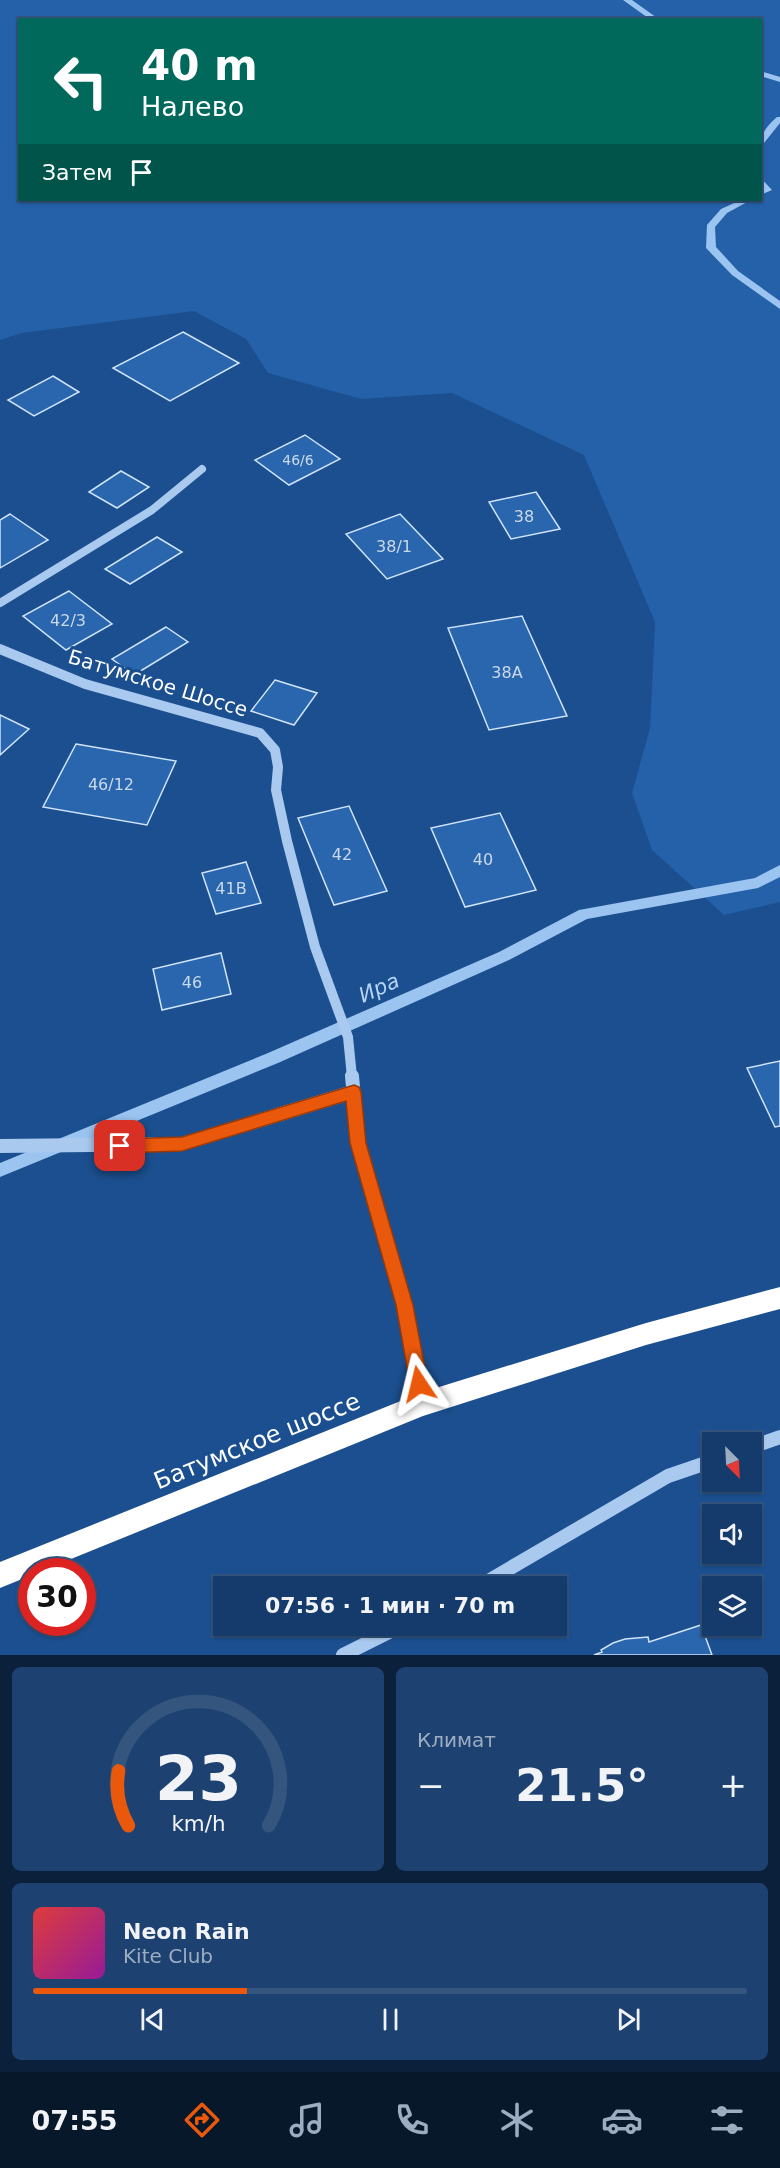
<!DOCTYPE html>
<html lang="ru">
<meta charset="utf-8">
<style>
:root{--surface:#143b6b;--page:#1d4271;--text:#f1f3f6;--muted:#9dadc1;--line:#33557e;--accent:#ea580c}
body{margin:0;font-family:"DejaVu Sans",sans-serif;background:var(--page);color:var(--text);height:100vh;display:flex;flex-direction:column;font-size:22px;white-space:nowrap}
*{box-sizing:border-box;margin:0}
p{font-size:20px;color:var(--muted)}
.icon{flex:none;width:33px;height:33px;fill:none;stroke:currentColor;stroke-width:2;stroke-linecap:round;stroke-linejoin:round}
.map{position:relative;height:1655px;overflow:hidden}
.panel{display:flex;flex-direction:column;gap:12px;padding:12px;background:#0b203b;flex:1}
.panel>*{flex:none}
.top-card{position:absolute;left:18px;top:18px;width:744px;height:183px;border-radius:0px;box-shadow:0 2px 4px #0004,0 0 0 2px var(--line);background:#00695c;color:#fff;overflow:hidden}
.needle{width:39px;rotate:156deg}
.tools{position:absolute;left:702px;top:1432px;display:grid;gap:12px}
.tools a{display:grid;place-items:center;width:60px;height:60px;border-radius:0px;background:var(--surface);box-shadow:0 2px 4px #0004,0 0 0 2px var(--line);font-size:30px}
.speed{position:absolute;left:18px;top:1558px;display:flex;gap:12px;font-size:30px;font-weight:700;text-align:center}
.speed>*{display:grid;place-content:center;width:78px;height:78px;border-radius:50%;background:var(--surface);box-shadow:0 2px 4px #0004,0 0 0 2px var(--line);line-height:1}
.speed .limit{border:9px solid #d22;background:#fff;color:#111}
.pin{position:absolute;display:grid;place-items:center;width:51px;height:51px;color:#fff;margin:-26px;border-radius:12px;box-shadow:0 3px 9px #0006}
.me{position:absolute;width:66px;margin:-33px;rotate:350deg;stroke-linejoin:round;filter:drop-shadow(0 0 4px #0008)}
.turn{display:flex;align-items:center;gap:21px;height:126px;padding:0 24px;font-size:27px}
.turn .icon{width:78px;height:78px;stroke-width:2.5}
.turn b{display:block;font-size:42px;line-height:51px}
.then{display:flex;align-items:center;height:57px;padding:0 24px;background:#0003;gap:12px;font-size:22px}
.big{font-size:45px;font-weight:700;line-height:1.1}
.panel .widget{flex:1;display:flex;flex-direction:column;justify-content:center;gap:9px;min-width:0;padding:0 21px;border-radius:9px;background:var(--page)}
.panel .dial{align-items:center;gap:0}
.dial svg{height:156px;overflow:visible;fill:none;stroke:var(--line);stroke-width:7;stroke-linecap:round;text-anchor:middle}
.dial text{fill:var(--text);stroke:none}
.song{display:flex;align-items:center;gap:18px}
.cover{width:72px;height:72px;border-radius:9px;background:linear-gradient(135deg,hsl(0 70% 55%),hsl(300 70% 35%))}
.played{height:6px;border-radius:3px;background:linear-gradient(90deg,var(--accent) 30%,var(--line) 30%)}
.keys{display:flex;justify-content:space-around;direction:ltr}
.heat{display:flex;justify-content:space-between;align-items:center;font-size:33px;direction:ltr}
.panel .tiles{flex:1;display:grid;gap:12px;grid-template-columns:1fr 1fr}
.widget:last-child{grid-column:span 2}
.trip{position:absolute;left:213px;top:1576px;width:354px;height:60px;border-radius:0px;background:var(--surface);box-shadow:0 2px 4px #0004,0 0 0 2px var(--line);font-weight:700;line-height:60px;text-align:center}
.tab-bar{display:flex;height:96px;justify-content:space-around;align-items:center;background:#08182b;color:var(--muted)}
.tab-bar .icon{width:42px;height:42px}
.tab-bar .active{color:var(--accent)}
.tab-bar b{font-size:27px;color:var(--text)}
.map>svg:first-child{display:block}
.green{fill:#2461a8;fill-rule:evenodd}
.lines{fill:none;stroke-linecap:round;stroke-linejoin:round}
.stream{fill:#9cc4f0;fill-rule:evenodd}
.building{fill:#2a66ad;stroke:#cfe3fa;stroke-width:1.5}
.minor-far2{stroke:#a9c9ee;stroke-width:8}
.minor-far1{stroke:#a9c9ee;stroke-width:10}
.minor{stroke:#a9c9ee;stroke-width:14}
.highway{fill:#fff;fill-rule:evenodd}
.route{fill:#ea580c;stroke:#983908;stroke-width:1.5}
.labels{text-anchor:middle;stroke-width:6;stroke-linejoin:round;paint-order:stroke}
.far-number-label{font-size:14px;fill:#cad9ea}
.number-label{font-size:16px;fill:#cad9ea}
.street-label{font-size:20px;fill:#fff;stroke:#1b4f8f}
.water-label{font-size:21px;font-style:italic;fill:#b5d3f5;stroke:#1b4f8f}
.near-street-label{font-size:24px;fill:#fff;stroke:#1b4f8f}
</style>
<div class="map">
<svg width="780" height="1655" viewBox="0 0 780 1655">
<rect width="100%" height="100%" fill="#1b4f8f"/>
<path class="green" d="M 0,0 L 780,0 L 780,902 L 724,915 L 652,850 L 632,793 L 650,728 L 655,622 L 584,455 L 452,393 L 361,399 L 268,373 L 246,339 L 194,311 L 22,333 L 0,340 ZM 20,20 L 760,20 L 760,200 L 20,200 Z"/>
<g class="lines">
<path class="stream" d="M 623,0 L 632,0 L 660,20 L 651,20 Z
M 760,71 L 780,77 L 780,82 L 760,76 Z
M 777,117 L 780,117 L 780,123 L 760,148 C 760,134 767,126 777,117 Z
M 760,177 L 772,190 L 760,195 L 760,190 L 763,189 L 760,186 Z
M 741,200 L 751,200 L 727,213 L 715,227 L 716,247 L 738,271 L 780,301 L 780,309 L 732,275 L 706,248 L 707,225 L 721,209 Z
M 780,865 L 780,877 L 758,888 L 587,919 L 509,960 L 278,1063 L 0,1177 L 0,1163 L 268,1053 L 499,952 L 579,910 L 755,878 Z"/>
</g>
<path class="building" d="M 183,332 L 239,363 L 170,401 L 113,368 Z
M 53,376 L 79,392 L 34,416 L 8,400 Z
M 305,435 L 340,459 L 289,485 L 255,460 Z
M 121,471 L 149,487 L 117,508 L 89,492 Z
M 536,492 L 560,529 L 511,539 L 489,502 Z
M 10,514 L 48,540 L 0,568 L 0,520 Z
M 400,514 L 443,559 L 387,579 L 346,534 Z
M 157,537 L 182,552 L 130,584 L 105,569 Z
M 69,591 L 112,624 L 66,650 L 23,616 Z
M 522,616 L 567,716 L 489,730 L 448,628 Z
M 166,627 L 188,642 L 134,675 L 112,659 Z
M 275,680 L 317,693 L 294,725 L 251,711 Z
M 0,715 L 29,729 L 0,755 Z
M 76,744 L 176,761 L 147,825 L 43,807 Z
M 349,806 L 387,891 L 334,905 L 298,818 Z
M 500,813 L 536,890 L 465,907 L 431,828 Z
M 246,862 L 261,903 L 216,914 L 202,873 Z
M 221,953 L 231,994 L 162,1010 L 153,969 Z
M 780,1061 L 780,1126 L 775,1127 L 747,1068 Z
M 701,1625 L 712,1655 L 594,1655 L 602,1652 L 601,1650 L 613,1643 L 625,1639 L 648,1637 L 649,1642 Z"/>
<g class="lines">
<path class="minor-far2" d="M 0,603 L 152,510 L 202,469"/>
<path class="minor-far1" d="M 0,649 L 85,684 L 260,733 L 275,750 L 278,767 L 276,790 L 287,841 L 315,947 L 348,1037 L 352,1077"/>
<path class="minor" d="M 352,1076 L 358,1143 L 405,1305 L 423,1404
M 0,1146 L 182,1144 L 353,1092
M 752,1447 L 780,1437
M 478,1587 L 668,1476 L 712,1461
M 343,1655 L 401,1626"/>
<path class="highway" d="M 780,1287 L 780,1309 L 646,1345 L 423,1416 L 39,1572 L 32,1572 L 32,1575 L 0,1588 L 0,1562 L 423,1392 L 646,1323 Z"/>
</g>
<path class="route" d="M 354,1085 L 359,1087 L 361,1092 L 366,1143 L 413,1305 L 428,1384 L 425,1391 L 419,1393 L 413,1391 L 410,1384 L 396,1305 L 350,1143 L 346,1101 L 182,1151 L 120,1153 L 114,1151 L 112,1146 L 114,1141 L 120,1139 L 182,1137 Z"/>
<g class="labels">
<g class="far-number-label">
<text x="298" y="465">46/6</text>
</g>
<g class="number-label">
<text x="524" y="522">38</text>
<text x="394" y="552">38/1</text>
<text x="68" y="626">42/3</text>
<text x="507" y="678">38А</text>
<text x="111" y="790">46/12</text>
<text x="342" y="860">42</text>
<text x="483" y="865">40</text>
<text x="231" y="894">41В</text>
<text x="192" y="988">46</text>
</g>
<g class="street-label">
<text transform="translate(158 683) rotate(17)" y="7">Батумское Шоссе</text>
</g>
<g class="water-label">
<text transform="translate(379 988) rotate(-24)" y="7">Ира</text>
</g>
<g class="near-street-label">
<text transform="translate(257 1441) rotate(-22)" y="8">Батумское шоссе</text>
</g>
</g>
</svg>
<div class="tools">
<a><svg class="needle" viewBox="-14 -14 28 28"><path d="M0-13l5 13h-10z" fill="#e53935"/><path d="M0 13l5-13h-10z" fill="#9dadc1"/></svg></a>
<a><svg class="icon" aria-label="sound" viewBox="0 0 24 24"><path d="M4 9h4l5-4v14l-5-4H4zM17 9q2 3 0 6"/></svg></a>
<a><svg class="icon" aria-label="layers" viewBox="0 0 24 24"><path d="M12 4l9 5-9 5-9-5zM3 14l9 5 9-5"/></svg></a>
</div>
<div class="speed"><div class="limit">30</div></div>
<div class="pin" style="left:120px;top:1146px;background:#d93025"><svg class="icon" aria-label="arrive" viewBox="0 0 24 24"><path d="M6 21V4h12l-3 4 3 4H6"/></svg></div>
<svg class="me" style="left:419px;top:1384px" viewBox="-20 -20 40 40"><path d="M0-17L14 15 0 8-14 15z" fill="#ea580c" stroke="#fff" stroke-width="4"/></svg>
<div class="trip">07:56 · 1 мин · 70 m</div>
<div class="top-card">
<div class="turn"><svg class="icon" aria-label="left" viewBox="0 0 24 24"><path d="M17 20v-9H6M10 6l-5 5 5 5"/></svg><div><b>40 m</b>Налево</div></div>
<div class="then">Затем<svg class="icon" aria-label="arrive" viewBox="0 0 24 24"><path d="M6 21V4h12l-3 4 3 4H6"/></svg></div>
</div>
</div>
<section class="panel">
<div class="tiles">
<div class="widget dial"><svg viewBox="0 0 100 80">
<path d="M14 69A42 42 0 1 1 86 69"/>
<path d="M14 69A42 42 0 0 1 9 41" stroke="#ea580c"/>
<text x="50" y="56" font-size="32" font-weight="700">23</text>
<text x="50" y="72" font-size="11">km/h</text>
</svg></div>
<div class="widget"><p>Климат</p>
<div class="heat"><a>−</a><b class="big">21.5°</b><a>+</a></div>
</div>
<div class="widget">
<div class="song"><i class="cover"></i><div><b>Neon Rain</b><p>Kite Club</p></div></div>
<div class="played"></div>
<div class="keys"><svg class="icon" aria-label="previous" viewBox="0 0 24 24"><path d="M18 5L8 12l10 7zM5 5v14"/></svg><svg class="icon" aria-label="pause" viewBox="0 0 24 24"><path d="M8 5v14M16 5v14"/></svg><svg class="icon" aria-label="next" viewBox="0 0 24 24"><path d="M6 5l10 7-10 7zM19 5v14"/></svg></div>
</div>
</div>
</section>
<nav class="tab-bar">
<b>07:55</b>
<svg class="icon active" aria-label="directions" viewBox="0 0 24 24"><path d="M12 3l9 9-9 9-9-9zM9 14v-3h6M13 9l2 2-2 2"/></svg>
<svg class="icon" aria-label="music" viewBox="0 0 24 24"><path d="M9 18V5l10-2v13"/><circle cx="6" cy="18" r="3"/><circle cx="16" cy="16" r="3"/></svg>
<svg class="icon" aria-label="phone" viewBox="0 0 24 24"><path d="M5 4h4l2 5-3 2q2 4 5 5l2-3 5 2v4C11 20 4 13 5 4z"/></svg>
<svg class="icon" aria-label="climate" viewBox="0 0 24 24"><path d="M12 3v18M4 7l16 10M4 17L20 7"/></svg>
<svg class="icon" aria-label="car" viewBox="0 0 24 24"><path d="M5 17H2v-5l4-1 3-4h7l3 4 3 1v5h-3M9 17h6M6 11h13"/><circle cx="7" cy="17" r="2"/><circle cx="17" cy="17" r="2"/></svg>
<svg class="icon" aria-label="filters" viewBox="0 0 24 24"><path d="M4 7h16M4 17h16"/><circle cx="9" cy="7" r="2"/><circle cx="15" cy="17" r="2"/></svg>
</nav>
